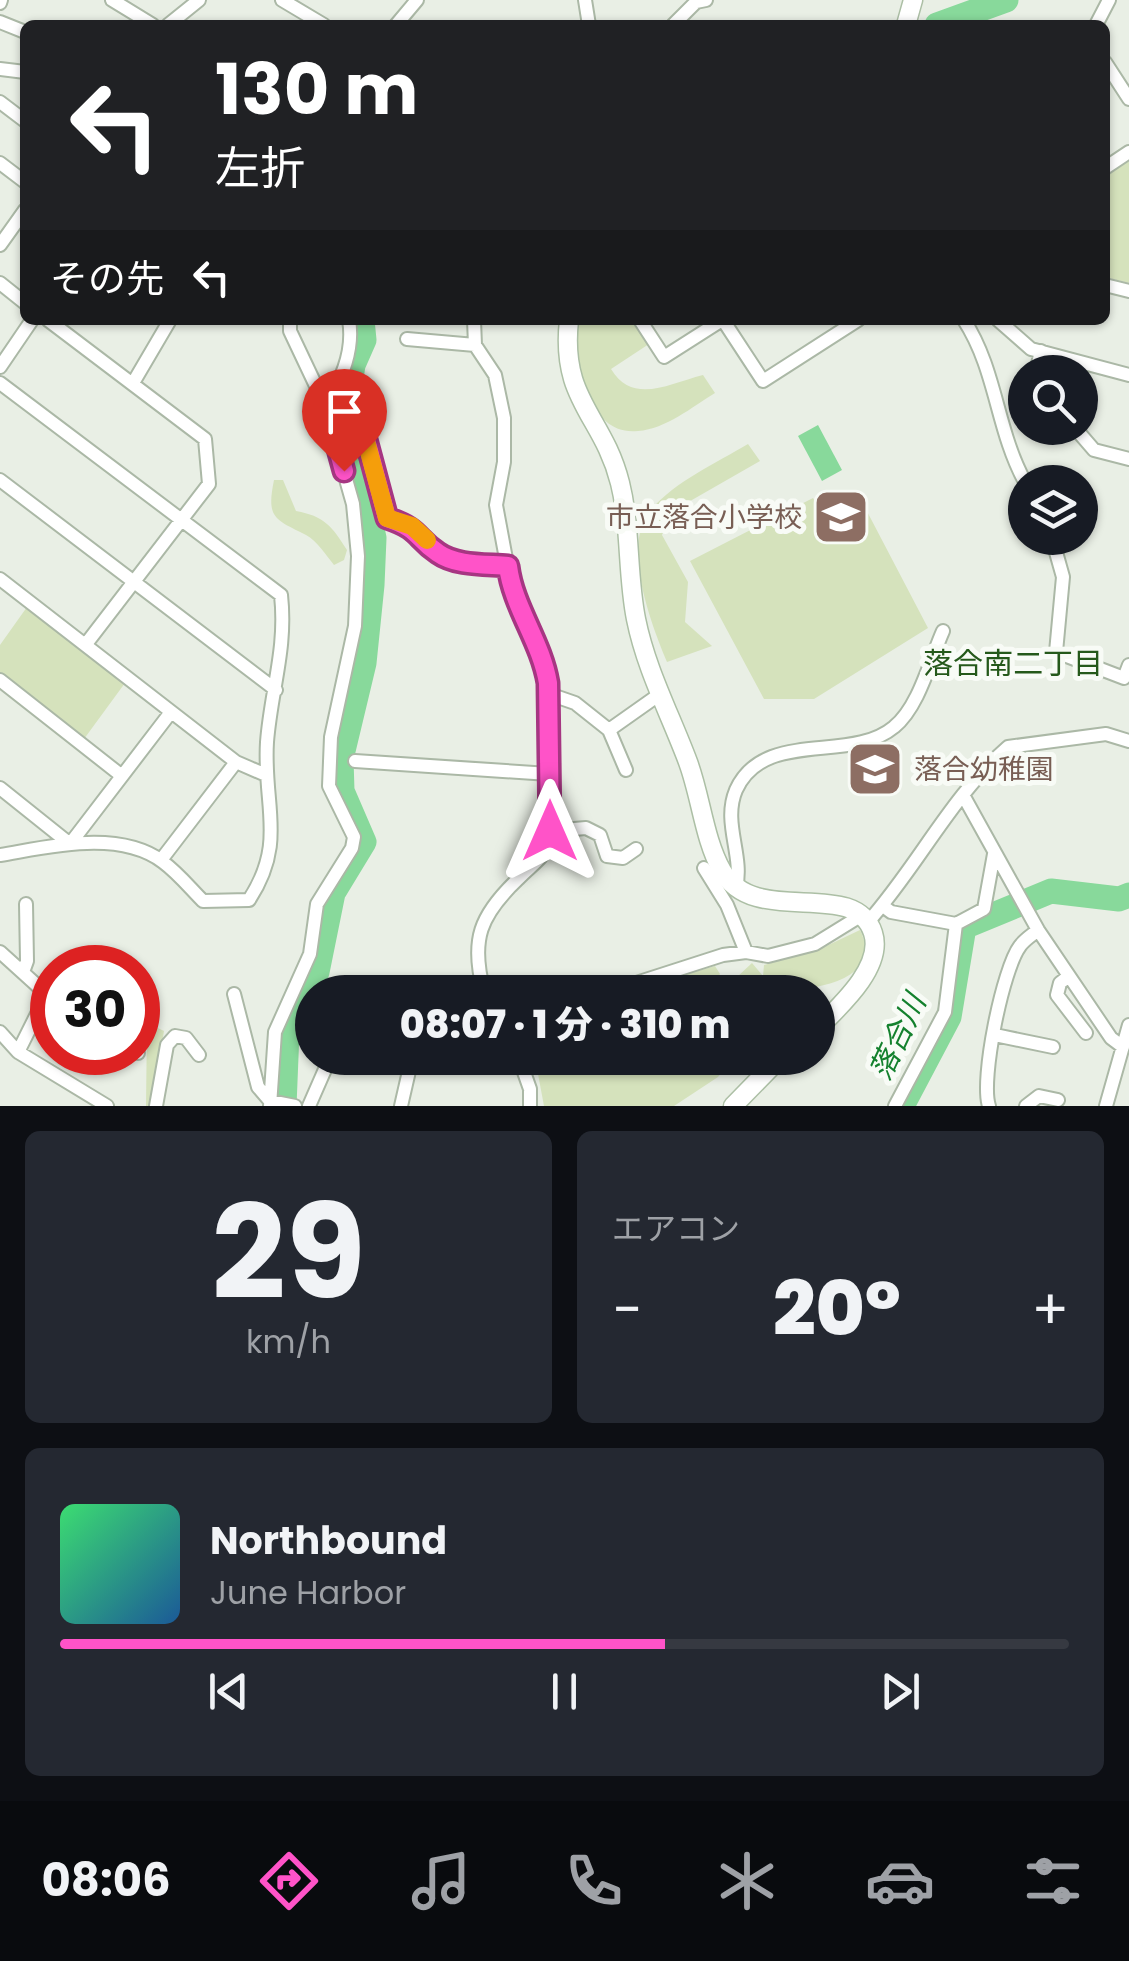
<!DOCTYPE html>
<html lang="ja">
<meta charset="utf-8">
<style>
:root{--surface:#171b24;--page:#242831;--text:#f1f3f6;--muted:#9ea1a6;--line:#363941;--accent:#ff53c8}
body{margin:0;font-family:Poppins,"Noto Sans JP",sans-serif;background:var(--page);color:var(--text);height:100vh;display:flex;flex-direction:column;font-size:38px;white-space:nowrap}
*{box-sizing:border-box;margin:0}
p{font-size:32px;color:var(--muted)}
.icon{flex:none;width:55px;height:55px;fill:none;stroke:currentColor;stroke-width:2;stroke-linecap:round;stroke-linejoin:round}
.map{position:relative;height:1106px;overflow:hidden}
.sheet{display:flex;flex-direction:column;gap:25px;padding:25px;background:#0d0f14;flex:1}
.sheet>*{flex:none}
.banner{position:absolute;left:20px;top:20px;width:1090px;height:305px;border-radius:15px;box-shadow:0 2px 8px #0004;background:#202124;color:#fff;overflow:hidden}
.controls{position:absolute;left:1008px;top:355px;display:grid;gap:20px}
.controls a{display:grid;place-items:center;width:90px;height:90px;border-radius:50%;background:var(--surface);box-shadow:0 2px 8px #0004;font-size:50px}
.speed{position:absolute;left:30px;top:945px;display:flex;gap:20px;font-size:50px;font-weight:700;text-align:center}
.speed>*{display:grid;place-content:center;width:130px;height:130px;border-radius:50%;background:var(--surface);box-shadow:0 2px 8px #0004;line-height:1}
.speed .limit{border:15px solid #d22;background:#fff;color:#111}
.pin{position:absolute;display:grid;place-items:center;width:85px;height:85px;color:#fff;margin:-102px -42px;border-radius:50% 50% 50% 0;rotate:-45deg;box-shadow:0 0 10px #0007}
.pin .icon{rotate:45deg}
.me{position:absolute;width:110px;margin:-55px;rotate:0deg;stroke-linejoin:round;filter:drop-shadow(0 0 8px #0008)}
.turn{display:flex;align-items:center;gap:35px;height:210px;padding:0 30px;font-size:45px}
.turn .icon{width:130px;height:130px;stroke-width:2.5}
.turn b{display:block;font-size:70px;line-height:85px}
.then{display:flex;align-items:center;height:95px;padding:0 30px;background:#0003;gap:20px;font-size:38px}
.big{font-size:75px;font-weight:800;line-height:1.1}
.sheet .widget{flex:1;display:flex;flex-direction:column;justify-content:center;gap:15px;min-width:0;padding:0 35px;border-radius:15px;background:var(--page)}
.sheet .dial{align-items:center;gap:0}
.dial b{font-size:130px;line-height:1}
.song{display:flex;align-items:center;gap:30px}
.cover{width:120px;height:120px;border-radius:15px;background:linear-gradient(135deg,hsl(140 70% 55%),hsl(210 70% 35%))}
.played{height:10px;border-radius:5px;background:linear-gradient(90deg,var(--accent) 60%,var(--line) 60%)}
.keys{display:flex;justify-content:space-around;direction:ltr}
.heat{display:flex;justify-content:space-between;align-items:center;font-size:55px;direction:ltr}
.sheet .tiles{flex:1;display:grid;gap:25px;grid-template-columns:1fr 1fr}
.widget:last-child{grid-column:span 2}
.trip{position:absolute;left:295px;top:975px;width:540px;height:100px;border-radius:50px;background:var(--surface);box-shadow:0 2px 8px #0004;font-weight:800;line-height:100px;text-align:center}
.tab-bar{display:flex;height:160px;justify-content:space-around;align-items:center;background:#090b0e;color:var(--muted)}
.tab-bar .icon{width:70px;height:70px}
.tab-bar .active{color:var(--accent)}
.tab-bar b{font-size:45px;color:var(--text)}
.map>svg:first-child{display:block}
.green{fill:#d5e2bc}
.water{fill:#88d99b}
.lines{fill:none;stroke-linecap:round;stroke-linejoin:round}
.river{stroke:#88d99b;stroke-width:25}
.street-casing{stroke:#abb8a6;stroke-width:16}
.secondary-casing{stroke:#acbfa5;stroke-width:21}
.street{stroke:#fff;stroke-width:12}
.secondary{stroke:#fff;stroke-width:18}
.route-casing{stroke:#a63682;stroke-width:25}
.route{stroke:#ff53c8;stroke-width:18}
.slow{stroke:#f59e0b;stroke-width:18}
.labels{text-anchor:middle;stroke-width:10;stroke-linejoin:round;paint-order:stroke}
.education-label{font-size:28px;fill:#785e54;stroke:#f8fbf6;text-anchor:end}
.neighbourhood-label{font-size:30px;fill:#25591b;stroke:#f8fbf6}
.water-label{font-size:30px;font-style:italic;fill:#14812e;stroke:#f8fbf6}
</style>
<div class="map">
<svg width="1129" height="1106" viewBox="0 0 1129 1106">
<rect width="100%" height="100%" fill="#e9efe5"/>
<path class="green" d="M 1129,161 L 1129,283 L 1105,277 L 1105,177 Z
M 578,320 L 633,320 L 649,344 L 611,369 C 633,405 668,384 703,375 L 715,393 C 692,407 666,429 638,431 C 586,437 574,357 578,320 Z
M 748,444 L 760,461 L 671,512 L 662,535 L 688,582 L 685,622 L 712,646 L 667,662 C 652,626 621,546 650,511 C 674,482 716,463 748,444 Z
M 274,480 L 283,480 L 296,511 C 324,516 332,526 347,550 L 344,560 L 334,565 C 326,555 317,541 306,535 C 275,519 266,519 274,480 Z
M 813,498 L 824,517 L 860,498 L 928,628 L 814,699 L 764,699 L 690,561 Z
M 27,607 L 125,683 L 84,739 L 0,672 L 0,645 Z
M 860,930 C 894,999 753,993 721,992 L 752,963 L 763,976 L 764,965 L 820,949 Z
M 715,966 L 720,974 L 706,992 L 585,992 L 626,992 Z
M 147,1023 L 164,1031 L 152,1106 L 146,1106 Z
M 535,1058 L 599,1058 L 610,1074 L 649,1071 L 669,1058 L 734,1058 L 718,1077 L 674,1106 L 544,1106 Z"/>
<path class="water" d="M 818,425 L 842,470 L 822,481 L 798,436 Z"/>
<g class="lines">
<path class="river" d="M 937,25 L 1006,0
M 284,1106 L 287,1032 L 317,972 L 333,893 L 364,842 L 342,791 L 341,759 L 364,663 L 372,585 L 374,538 L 346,412 L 353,365 L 364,340 L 362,320
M 902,1106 L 949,1017 L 964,927 L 1051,891 L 1119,899 L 1129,895"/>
<g class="street-casing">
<path id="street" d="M 112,0 L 153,25
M 282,0 L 324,25
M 585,0 L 589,25
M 0,3 L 1,0
M 0,22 L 25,32
M 168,25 L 199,0
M 396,25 L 417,0
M 673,25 L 696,2 L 706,0
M 1096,25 L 1109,0
M 1105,62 L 1129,99
M 0,69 L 25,72
M 0,102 L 25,121
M 0,163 L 25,182
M 1105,168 L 1129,152
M 0,245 L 25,210
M 0,283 L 25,303
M 1105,285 L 1129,291
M 48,320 L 205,439 L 209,484 L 86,644
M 474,320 L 475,345 L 495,375 L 504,418 L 504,462 L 496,505 L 509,575 L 544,659 L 548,683 L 549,844 C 542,860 530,866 518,879 C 480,915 470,940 484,992
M 640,320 L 664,357 L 722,320
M 723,320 L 763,381 L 858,320
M 964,320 C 997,371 996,429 1025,482
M 998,320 L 1031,349 L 1129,375
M 407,339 L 475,345
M 0,367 L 32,320
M 1036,372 L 1041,351
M 0,383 L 281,595 C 287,649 271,690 267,742 C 263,806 287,842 249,900 L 203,901 C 190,888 178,873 163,862 C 119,829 49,847 0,855
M 133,383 L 170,320
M 331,395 L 357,406 L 387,518 C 422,530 414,537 438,553 C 456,566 486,564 508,566
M 327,402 C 342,379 354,349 349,320
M 1075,428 L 1094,450 L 1129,459
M 0,480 L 276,690
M 1052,538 L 1063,577 L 1056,652 L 1124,678 L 1129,665
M 0,579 L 236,762 L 266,775
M 0,680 L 122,776
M 549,694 L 575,703 L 609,730 L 660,694
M 609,730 L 626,770
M 355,761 L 549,774
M 0,788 L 70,844 L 171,712
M 963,795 L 1038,930 L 1111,1038 L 1123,1047
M 550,831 L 586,828 L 600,835 L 607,856 L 623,858 L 636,849
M 161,860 L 236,762
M 704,868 L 727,905 L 746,952
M 736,888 C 744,855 722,823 736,790 C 764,728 850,764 894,727 C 919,707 930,660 943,631
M 883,906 L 891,912 L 956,924
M 868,922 C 918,866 951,796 1008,747 L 1106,734 L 1129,741
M 0,952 L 52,999
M 23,972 L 27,961 L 26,904
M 1069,976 L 1060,983 L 1057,995 L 1086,1033
M 558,992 L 633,984 L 723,955 L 746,952 L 768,956 L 815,944 L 862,915
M 234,994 L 258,1087 L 270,1101 L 295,1106
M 0,1032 L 18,1052 L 107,1106
M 995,1035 L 1053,1047
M 18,1052 L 47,994
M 137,1052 L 138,1053
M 519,1058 L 530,1089 L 530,1106
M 156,1106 L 167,1045 L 175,1036 L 186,1038 L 199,1055
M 270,1106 L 275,1032 L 310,954 L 317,904 L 352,848 L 354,837 L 329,786 L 331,737 L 355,626 L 358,556 L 353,504 L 325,405 L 290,331 L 290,320
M 309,1106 L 330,1058
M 401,1106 L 412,1058
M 895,1106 L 945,1012 L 956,924 L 984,909 L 994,854
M 989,1106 C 980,1080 1003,968 1020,946 C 1024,940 1032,935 1038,930
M 1026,1106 L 1039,1096 L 1058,1100
M 1106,1106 L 1129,1025"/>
</g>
<g class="secondary-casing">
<path id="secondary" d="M 906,25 L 913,0
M 569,320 C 560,401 603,415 620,483 C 631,527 627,574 636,619 C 646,669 670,714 688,762 C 701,797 704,839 722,871 C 755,929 855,876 873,933 C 884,967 839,1007 818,1028
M 733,1106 L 780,1058"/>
</g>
<use href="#street" class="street"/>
<use href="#secondary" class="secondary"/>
</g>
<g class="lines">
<g class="route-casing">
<path id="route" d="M 344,471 L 326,405 L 332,395 L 357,406 L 387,518 C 422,530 414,537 438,553 C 456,566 486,564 508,566 C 513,607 541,641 548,683 L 550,831"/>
</g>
<use href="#route" class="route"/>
<path class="slow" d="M 366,441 L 387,518 L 412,526 L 427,540"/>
</g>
<defs>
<g id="school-square" transform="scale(2.875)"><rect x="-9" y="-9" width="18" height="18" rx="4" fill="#8d6e63" stroke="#f8fbf6"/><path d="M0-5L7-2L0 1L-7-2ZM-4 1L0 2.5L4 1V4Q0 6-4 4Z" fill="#fff"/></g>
</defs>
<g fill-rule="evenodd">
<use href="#school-square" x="841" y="517"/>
<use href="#school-square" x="875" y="769"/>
</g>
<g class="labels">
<g class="education-label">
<text x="802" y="527">市立落合小学校</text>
<text x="914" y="779" text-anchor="start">落合幼稚園</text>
</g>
<g class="neighbourhood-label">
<text x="1013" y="674">落合南二丁目</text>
</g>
<g class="water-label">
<text transform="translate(898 1037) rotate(-65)" y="10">落合川</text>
</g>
</g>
</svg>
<div class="controls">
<a><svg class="icon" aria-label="search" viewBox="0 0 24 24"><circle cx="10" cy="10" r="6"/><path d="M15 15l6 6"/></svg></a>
<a><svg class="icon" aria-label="layers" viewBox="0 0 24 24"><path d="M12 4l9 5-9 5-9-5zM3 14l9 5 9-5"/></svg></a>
</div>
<div class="speed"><div class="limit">30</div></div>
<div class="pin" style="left:344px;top:471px;background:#d93025"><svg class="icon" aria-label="arrive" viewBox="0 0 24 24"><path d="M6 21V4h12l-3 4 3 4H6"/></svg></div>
<svg class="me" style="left:550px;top:831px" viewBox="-20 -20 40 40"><path d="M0-17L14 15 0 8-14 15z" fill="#ff53c8" stroke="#fff" stroke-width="4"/></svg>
<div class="trip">08:07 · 1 分 · 310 m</div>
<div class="banner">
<div class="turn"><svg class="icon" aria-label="left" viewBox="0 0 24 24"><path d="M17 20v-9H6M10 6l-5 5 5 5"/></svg><div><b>130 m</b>左折</div></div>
<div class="then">その先<svg class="icon" aria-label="left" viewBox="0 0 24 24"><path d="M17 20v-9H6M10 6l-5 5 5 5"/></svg></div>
</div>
</div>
<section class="sheet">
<div class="tiles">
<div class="widget dial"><b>29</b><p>km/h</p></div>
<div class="widget"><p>エアコン</p>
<div class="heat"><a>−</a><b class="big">20°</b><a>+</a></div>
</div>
<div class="widget">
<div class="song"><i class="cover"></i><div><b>Northbound</b><p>June Harbor</p></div></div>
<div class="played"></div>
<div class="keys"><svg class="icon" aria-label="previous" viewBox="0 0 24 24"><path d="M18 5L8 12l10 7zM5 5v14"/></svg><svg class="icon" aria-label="pause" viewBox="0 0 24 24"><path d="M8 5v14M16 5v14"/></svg><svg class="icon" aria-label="next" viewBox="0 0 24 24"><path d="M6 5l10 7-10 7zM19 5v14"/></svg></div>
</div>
</div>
</section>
<nav class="tab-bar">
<b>08:06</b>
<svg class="icon active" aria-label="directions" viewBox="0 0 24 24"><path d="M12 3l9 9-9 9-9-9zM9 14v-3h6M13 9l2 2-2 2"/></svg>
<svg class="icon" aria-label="music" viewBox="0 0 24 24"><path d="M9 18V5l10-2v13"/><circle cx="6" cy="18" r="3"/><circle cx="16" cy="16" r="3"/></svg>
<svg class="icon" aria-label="phone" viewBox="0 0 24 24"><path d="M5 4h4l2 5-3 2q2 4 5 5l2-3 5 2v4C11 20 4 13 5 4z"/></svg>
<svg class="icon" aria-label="climate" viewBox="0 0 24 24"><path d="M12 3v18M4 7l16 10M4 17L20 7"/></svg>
<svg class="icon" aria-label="car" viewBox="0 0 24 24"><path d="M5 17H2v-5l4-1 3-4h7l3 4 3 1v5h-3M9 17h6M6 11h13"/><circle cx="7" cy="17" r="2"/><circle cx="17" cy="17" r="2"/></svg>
<svg class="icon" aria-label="filters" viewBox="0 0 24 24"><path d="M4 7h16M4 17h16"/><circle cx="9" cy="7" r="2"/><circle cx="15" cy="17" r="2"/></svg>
</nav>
